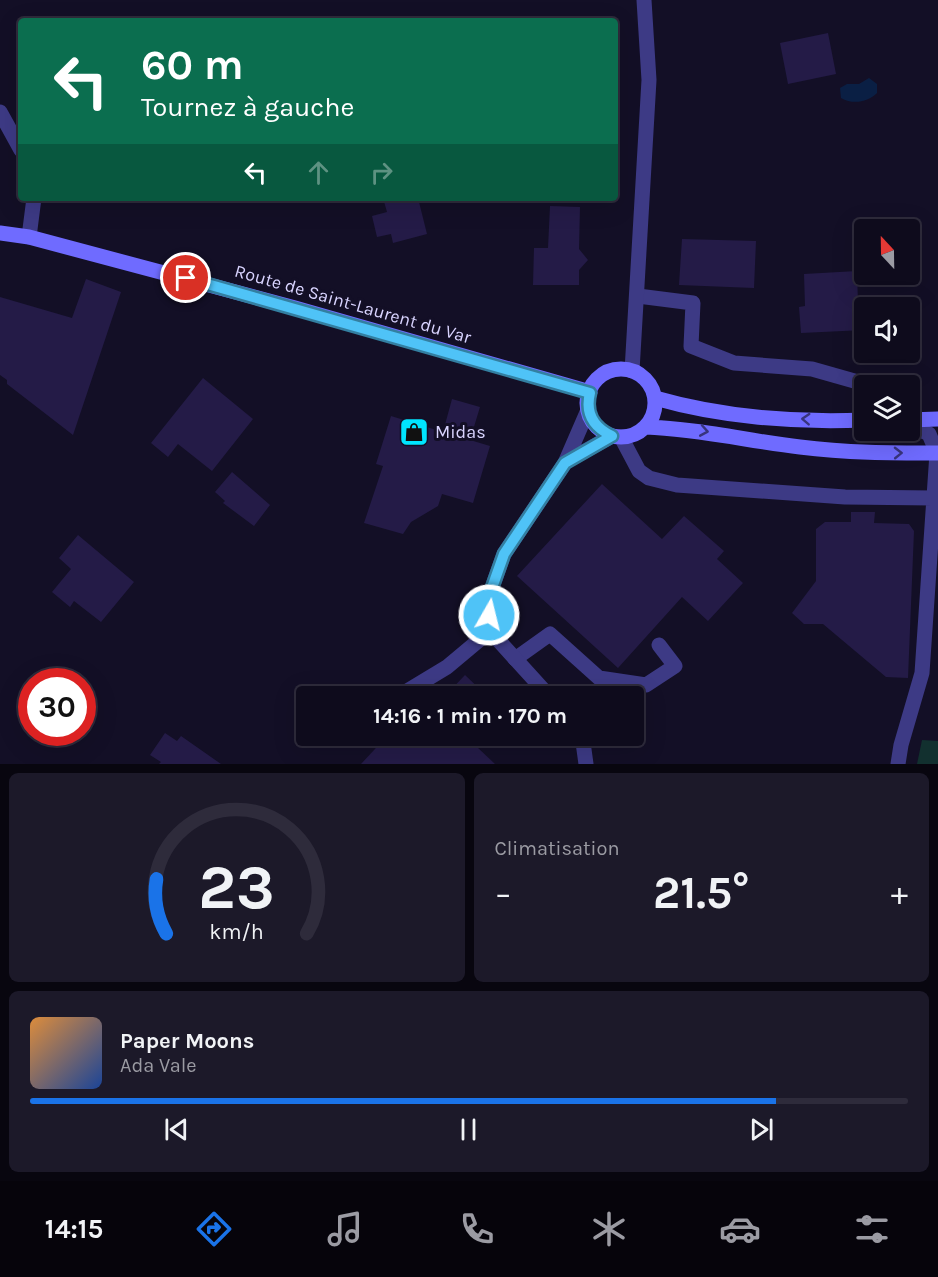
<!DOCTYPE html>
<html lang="fr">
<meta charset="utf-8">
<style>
:root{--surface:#0e0b1c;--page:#1c1929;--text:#f1f3f6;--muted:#9b9ba3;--line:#2e2b3b;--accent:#1a73e8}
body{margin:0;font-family:Karla,sans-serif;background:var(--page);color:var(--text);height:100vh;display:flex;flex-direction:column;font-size:22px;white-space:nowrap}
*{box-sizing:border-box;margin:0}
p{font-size:20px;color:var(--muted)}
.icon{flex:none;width:33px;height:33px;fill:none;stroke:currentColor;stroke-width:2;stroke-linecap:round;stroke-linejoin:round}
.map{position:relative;height:764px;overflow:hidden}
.drawer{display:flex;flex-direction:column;gap:9px;padding:9px;background:#08060f;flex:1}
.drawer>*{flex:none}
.hud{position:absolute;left:18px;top:18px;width:600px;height:183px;border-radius:6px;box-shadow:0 6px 24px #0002,0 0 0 2px var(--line);background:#0b6e4f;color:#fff;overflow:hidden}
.needle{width:39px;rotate:338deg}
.fabs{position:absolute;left:854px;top:219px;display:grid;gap:12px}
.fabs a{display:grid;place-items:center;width:66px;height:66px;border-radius:6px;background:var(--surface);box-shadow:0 6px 24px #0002,0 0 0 2px var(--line);font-size:30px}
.speed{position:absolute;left:18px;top:668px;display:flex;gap:12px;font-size:30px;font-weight:700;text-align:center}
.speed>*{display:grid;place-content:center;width:78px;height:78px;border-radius:50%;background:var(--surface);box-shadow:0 6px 24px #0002,0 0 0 2px var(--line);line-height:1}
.speed .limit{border:9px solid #d22;background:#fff;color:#111}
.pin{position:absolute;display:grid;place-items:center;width:51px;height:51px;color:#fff;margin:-26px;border:3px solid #fff;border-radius:50%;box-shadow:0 2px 6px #0007}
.me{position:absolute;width:66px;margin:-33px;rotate:8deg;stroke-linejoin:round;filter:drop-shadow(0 0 4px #0008)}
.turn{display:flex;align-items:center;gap:21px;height:126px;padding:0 24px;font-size:27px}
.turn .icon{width:78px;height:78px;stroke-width:2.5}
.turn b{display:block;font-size:42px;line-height:51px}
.lanes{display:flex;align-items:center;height:57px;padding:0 24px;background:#0003;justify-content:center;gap:30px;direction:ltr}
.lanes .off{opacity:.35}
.big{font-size:45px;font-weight:700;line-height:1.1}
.drawer .widget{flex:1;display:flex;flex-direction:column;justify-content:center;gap:9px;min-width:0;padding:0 21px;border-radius:9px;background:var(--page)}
.drawer .dial{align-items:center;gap:0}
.dial svg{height:156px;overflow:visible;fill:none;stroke:var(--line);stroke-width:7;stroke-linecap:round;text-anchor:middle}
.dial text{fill:var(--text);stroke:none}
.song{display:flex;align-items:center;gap:18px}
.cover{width:72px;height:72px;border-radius:9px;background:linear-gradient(135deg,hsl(30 70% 55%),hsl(220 70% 35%))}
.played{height:6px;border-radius:3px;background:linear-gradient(90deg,var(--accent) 85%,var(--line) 85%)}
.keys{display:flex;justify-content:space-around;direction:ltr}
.heat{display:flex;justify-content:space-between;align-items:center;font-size:33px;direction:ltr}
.drawer .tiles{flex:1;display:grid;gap:9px;grid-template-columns:1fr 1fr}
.widget:last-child{grid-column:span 2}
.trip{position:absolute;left:296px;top:686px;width:348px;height:60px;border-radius:6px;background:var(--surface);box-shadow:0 6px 24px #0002,0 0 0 2px var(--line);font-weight:700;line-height:60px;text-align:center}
.menu{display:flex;height:96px;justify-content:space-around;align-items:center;background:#06040b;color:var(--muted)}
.menu .icon{width:42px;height:42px}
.menu .on{color:var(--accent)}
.menu b{font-size:27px;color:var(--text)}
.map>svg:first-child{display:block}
.green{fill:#12302f}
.water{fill:#0a1f44}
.building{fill:#241b47}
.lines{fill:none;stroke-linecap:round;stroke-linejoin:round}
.service{stroke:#3d3a85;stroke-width:15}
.minor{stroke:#3d3a85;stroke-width:15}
.secondary{stroke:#6f6bff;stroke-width:15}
.oneway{stroke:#38347d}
.route-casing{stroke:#337fa1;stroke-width:15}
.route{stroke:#4fc3f7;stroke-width:10}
.labels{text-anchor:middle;stroke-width:6;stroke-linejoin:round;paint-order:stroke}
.street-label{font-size:18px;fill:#d9d4ff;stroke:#130f26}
.poi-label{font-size:18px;fill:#d9d4ff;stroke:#130f26;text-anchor:start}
</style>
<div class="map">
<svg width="938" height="764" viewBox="0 0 938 764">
<rect width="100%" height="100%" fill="#130f26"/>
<path class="green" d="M 922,740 L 938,741 L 938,764 L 917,764 Z"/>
<path class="water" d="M 869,78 L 877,84 L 877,93 C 868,102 853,105 841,98 L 840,88 L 847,84 L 859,84 Z"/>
<path class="building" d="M 828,33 L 836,74 L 788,84 L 780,43 Z
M 383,198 L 418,198 L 427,234 L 393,243 L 391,234 L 377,237 L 372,216 L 387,212 Z
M 550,206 L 580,207 L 579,249 L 588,260 L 579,270 L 579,285 L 533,285 L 534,248 L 548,248 Z
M 682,239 L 756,241 L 754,288 L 679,285 Z
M 857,271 L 858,304 L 864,303 L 864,330 L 801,333 L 799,307 L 805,306 L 804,274 Z
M 86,279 L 121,292 L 73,435 L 7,384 L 7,380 L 0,375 L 0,297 L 72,318 Z
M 203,378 L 253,419 L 212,471 L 178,444 L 168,457 L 151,443 Z
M 452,399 L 480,407 L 470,440 L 490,446 L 473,503 L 442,494 L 438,506 L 411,522 L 403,534 L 364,523 L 383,466 L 376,464 L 391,416 L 443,432 Z
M 232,472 L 270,505 L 254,526 L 223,503 L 225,501 L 215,492 Z
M 602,484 L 662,539 L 684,516 L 724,551 L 717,559 L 743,583 L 708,621 L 682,597 L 618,668 L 517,576 Z
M 851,512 L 875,512 L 874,523 L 909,524 L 914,531 L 908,678 L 886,677 L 823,624 L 804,624 L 792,613 L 816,581 L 816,529 L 825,522 L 851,522 Z
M 78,535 L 134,582 L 101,622 L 74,601 L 70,607 L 52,592 L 71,569 L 59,558 Z
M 465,675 L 487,696 L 445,696 Z
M 165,733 L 177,741 L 181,736 L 221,764 L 159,764 L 161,762 L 150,755 Z
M 388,735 L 488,735 L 477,747 L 495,764 L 361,764 Z"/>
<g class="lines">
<path class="service" d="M 638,296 L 693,303 L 691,346 L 734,363 L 812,369 L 872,386
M 621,437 L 639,471 L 649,478 L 677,485 L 845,497 L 933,498
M 515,659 L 550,634 L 599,678 L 646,685 L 675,666 L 659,645
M 399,696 L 447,667 L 490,631
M 898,764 L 901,745 L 922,673 L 937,453 L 929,434 L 909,424"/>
<path class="minor" d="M 0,112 L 21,150
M 29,237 L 34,198
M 632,371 L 649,80 L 644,0
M 567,461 L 612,436
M 549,696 L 490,631 L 488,599 L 504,554 L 565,463 L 588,410
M 582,735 L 586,764"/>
<path class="secondary" d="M 0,233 L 29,237 L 295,308 L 590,392
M587 403a34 34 0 1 1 68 0a34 34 0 1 1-68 0Z
M 655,398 C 721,417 796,423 864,420
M 909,420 L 938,419
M 646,427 C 700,429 748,441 800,447 C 846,453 892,453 938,453"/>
</g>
<defs><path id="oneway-chevron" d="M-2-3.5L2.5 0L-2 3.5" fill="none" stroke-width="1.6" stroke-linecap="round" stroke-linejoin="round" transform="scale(1.5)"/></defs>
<g class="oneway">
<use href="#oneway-chevron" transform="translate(806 419) rotate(-177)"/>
<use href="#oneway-chevron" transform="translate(704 431) rotate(10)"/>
<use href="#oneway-chevron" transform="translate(898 453) rotate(-1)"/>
</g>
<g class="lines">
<g class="route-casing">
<path id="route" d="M 186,278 L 590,393 C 585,413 593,427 612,436 L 565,463 L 504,554 L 488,599 L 489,615"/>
</g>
<use href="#route" class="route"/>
</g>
<defs>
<g id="shop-square" transform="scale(1.5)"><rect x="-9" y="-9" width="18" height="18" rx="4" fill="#00e5ff" stroke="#130f26"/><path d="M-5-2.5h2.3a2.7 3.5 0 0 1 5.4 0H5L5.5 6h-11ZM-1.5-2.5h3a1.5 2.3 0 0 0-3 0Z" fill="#111"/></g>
</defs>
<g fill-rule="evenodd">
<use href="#shop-square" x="414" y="432"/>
</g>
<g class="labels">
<g class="street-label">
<text transform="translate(353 304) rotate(16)" y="6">Route de Saint-Laurent du Var</text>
</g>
<g class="poi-label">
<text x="435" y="438">Midas</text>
</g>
</g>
</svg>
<div class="fabs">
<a><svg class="needle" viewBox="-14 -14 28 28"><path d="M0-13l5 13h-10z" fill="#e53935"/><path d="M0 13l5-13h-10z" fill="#9b9ba3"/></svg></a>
<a><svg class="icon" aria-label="sound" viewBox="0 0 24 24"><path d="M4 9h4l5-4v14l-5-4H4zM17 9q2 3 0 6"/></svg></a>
<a><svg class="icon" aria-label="layers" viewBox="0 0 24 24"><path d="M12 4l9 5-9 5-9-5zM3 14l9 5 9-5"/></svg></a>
</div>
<div class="speed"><div class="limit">30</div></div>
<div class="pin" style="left:186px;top:278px;background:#d93025"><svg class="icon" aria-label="arrive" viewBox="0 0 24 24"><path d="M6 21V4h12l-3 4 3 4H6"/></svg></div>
<svg class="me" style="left:489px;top:615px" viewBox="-20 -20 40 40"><circle r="17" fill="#4fc3f7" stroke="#fff" stroke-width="3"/><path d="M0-11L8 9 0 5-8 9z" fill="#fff"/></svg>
<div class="trip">14:16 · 1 min · 170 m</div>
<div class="hud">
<div class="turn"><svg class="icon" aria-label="left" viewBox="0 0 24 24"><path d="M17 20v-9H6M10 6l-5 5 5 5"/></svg><div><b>60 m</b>Tournez à gauche</div></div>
<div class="lanes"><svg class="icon" aria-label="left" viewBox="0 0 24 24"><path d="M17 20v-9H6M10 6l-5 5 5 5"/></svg><svg class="icon off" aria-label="ahead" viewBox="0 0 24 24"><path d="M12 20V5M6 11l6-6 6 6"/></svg><svg class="icon off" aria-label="right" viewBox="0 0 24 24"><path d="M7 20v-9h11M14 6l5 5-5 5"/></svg></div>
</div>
</div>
<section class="drawer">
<div class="tiles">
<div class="widget dial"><svg viewBox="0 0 100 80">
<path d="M14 69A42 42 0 1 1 86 69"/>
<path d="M14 69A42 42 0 0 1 9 41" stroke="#1a73e8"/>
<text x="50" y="56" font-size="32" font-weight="700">23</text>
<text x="50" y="72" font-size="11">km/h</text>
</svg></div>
<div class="widget"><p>Climatisation</p>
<div class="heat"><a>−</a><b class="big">21.5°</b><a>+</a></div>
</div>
<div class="widget">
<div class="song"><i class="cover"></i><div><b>Paper Moons</b><p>Ada Vale</p></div></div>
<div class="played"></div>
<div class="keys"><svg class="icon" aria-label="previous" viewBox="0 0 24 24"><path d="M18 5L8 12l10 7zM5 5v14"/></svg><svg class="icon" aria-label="pause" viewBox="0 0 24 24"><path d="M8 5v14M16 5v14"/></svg><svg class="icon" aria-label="next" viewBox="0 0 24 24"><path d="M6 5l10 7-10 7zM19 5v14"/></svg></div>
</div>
</div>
</section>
<nav class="menu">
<b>14:15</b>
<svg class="icon on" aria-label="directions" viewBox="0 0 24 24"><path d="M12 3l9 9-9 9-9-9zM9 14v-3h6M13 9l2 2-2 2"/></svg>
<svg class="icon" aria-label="music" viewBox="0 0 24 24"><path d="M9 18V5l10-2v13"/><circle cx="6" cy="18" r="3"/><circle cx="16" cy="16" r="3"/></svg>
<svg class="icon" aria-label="phone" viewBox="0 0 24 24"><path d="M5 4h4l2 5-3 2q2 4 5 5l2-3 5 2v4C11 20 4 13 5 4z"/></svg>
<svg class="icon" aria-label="climate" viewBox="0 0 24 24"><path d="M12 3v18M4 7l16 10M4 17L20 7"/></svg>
<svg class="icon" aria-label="car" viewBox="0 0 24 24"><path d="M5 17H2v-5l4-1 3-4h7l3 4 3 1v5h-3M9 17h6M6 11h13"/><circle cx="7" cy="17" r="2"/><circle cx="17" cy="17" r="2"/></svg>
<svg class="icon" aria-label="filters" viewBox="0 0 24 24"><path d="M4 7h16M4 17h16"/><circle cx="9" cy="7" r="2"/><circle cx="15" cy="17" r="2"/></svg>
</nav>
